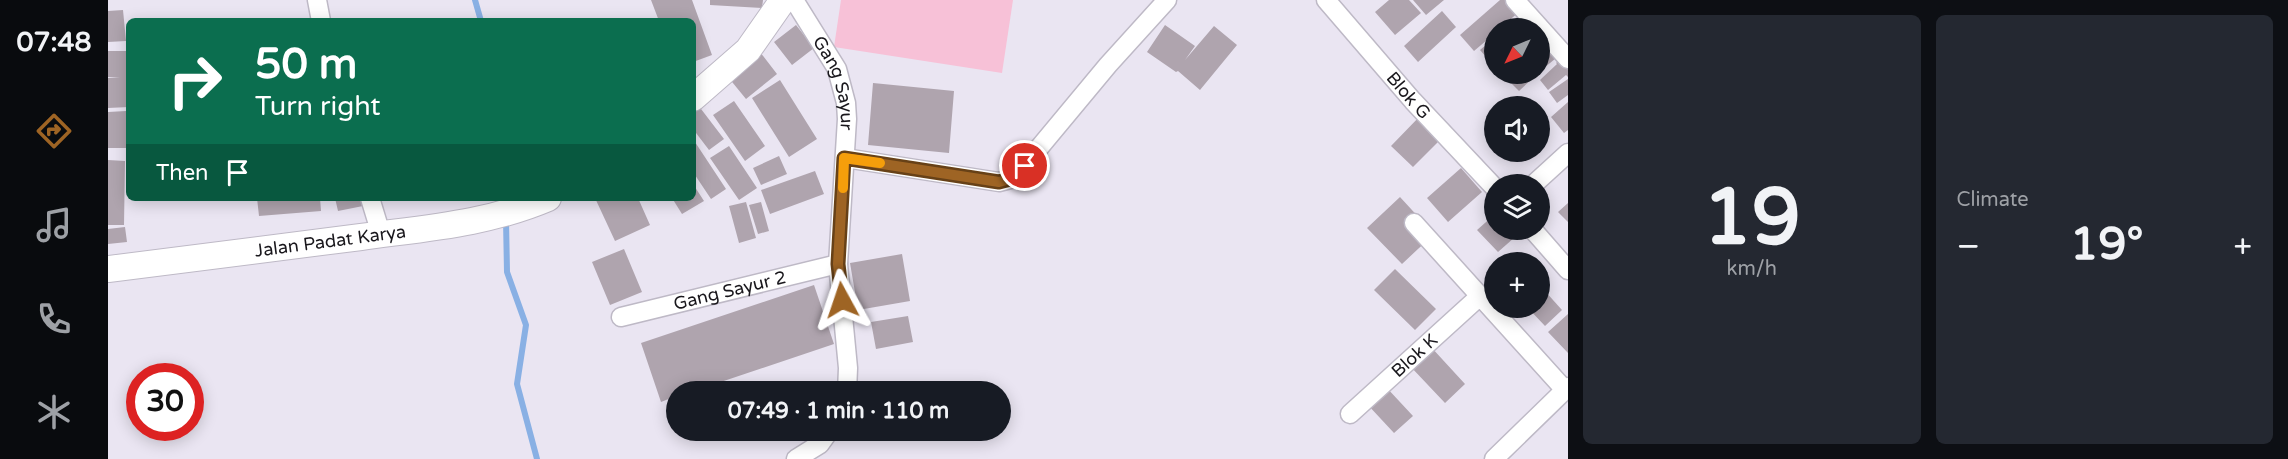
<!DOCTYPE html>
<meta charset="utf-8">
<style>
:root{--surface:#171b24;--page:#242831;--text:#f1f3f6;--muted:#9ea1a6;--accent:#9e6424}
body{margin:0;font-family:"Varela Round",sans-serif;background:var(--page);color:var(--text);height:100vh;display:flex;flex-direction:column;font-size:22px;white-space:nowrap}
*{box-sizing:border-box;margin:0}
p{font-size:20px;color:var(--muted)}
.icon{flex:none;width:33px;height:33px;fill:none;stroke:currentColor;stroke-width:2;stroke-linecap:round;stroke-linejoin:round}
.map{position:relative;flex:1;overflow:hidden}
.panel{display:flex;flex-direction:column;gap:15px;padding:15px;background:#0d0f14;width:720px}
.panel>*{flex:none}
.hud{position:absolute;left:18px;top:18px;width:570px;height:183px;border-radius:9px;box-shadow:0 3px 15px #0003;background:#0b6e4f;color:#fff;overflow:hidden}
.needle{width:39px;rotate:227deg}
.buttons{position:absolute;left:1376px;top:18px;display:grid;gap:12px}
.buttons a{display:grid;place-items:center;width:66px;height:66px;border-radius:50%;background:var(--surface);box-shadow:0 3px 15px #0003;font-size:30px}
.speed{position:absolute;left:18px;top:363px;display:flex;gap:12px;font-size:30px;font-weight:700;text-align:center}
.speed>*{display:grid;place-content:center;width:78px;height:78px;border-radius:50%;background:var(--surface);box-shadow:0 3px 15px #0003;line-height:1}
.speed .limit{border:9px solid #d22;background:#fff;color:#111}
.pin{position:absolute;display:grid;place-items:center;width:51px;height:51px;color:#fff;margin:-26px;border:3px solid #fff;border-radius:50%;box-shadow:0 2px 6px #0007}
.me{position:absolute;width:66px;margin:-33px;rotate:355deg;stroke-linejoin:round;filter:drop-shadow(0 0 4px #0008)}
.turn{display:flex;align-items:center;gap:21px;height:126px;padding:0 30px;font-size:27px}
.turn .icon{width:78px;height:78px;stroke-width:2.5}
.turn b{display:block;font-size:42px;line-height:51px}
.then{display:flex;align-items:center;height:57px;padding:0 30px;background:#0003;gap:12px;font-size:22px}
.big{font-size:45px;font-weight:700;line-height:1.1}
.panel .card{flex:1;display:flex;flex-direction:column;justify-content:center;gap:9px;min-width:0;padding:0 21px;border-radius:9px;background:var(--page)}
.panel .dial{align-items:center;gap:0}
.dial b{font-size:78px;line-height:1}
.heat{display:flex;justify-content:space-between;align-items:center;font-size:33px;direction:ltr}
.panel .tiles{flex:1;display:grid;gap:15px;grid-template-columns:repeat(2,1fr)}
.trip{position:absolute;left:558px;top:381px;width:345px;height:60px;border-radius:30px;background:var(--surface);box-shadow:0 3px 15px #0003;font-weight:700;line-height:60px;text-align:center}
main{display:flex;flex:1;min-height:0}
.menu{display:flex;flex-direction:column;width:108px;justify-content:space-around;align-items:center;background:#090b0e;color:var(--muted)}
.menu .icon{width:42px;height:42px}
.menu .active{color:var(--accent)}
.menu b{font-size:27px;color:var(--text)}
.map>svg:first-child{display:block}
.green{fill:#f7c1d7}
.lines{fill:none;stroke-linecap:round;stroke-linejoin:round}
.stream{stroke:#89b0e4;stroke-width:6}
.building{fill:#afa4ae}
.street-casing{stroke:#beb9c6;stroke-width:21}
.secondary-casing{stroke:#beb9c6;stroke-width:28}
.street{stroke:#fff;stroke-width:18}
.secondary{stroke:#fff;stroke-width:26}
.route-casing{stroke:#674117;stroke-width:15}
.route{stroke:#9e6424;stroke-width:10}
.slow{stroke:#f59e0b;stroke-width:10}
.labels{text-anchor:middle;stroke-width:4.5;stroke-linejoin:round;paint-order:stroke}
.street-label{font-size:18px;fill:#19171c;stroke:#fff}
</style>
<main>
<nav class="menu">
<b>07:48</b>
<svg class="icon active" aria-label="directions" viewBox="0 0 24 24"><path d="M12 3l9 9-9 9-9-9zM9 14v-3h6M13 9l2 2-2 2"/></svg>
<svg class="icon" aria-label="music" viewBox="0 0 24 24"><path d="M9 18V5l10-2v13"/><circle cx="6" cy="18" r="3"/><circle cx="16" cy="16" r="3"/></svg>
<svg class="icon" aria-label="phone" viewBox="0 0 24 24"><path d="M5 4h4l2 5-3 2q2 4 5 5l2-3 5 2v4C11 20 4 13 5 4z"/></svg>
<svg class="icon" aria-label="climate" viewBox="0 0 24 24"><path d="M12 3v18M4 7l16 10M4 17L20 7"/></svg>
</nav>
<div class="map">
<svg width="1460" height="459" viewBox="0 0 1460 459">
<rect width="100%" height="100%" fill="#eae5f2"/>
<path class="green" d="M 733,0 L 905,0 L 894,73 L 726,47 Z"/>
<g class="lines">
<path class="stream" d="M 367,0 L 373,21
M 398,220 L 399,272 L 418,325 L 409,384 L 429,459"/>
</g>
<path class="building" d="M 543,0 L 584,0 L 604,55 L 585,62 L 585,21 L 551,21 Z
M 602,0 L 655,0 L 654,8 L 602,5 Z
M 1281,0 L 1301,0 L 1313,13 L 1287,35 L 1267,12 Z
M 1305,0 L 1336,0 L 1318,15 Z
M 1392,0 L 1401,0 L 1411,12 L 1392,28 L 1386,28 L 1386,34 L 1366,51 L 1352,35 Z
M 15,10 L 18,41 L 0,42 L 0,11 Z
M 1334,11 L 1348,27 L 1310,62 L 1296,46 Z
M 1414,13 L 1427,28 L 1397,28 Z
M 688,25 L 706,48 L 684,65 L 666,42 Z
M 1057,25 L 1087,46 L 1077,60 L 1106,26 L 1129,45 L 1092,90 L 1070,71 L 1068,72 L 1039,52 Z
M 1431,37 L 1453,54 L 1431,72 Z
M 1386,38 L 1386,66 L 1372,50 Z
M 0,51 L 19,51 L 21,107 L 0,108 L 0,78 L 12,77 L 0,77 Z
M 652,52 L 669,74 L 638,99 L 620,77 Z
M 1456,55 L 1460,60 L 1460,77 L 1458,75 L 1440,90 L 1432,80 L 1449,64 L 1448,63 Z
M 1394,74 L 1429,74 L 1411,91 Z
M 1460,79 L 1460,95 L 1449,103 L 1441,92 Z
M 672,80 L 709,139 L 681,157 L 644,98 Z
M 765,83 L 846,91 L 841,153 L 760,145 Z
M 626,101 L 657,146 L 637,161 L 605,115 Z
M 1460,102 L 1460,130 L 1456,133 L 1443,117 Z
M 590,105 L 616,139 L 601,150 L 585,129 L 585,109 Z
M 18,111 L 20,148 L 0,148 L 0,112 Z
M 1313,115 L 1335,137 L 1305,167 L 1283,146 Z
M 585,139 L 618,189 L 603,199 L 585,172 Z
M 621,146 L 649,188 L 631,200 L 602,158 Z
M 671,156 L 679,174 L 653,185 L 645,168 Z
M 0,160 L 17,161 L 16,225 L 0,225 Z
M 1353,168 L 1374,192 L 1340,222 L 1319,198 Z
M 707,171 L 716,194 L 662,214 L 653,190 Z
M 585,184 L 596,201 L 574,214 L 564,198 L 585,198 Z
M 1292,197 L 1326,234 L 1294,264 L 1259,228 Z
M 149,198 L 212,198 L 213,211 L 151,216 Z
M 227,198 L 259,198 L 260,205 L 230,211 Z
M 487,198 L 530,198 L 542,225 L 507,241 Z
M 638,202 L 648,238 L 631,243 L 621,206 Z
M 653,202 L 661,231 L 650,234 L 641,205 Z
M 1460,203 L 1460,222 L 1450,212 Z
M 1386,215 L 1386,230 L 1415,230 L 1390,252 L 1369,230 Z
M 17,227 L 19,242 L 0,244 L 0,229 Z
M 516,249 L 534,292 L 502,305 L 484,262 Z
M 794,254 L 802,301 L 750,310 L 742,263 Z
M 1287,269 L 1328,309 L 1307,330 L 1266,290 Z
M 706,285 L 726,344 L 583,392 L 568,392 L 568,396 L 553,402 L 533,343 Z
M 1436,290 L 1454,310 L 1437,326 L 1420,308 L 1431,308 L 1431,295 Z
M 1460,314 L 1460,353 L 1440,332 Z
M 800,316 L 805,342 L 768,349 L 763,322 Z
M 1323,347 L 1357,384 L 1337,403 L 1302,366 Z
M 1278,387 L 1305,416 L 1286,433 L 1259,404 Z"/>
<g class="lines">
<g class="street-casing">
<g id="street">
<path d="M 209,0 L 213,21"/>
<path id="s1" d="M 686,0 L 729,69 L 738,103 L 739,119 L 730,264 L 740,368 L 739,392"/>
<path id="s2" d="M 1218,0 L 1305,101 L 1386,187"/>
<path d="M 1407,0 L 1460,59"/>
<path d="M 737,158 L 891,182 L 906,178 L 1000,65 L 1059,0"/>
<path d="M 1426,184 L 1460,153"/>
<path d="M 262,198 L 273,234"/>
<path d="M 1306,223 L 1372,296"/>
<path d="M 1425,230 L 1460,270"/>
<path id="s3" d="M 513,317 L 730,264"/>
<path id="s4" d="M 1242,414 L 1372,296 L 1457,390"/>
<path d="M 688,459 L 712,444 L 722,430"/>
<path d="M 1386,459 L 1460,387"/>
</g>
</g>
<g class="secondary-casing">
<g id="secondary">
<path d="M 585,98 L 640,50 L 675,0"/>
<path id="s5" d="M 0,269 C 85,259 169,248 253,237 C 318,228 379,224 440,198"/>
</g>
</g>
<use href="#street" class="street"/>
<use href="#secondary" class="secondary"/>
</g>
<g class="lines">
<g class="route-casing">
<path id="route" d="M 734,300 L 730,264 L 736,158 L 891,182 L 906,178 L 917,166"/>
</g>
<use href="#route" class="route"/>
<path class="slow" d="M 735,188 L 736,158 L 772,163"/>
</g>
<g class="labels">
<g class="street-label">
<text dy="6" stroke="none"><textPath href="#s1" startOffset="94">Gang Sayur</textPath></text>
<text dy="6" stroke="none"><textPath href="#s2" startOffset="126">Blok G</textPath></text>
<text dy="6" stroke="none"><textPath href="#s5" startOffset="224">Jalan Padat Karya</textPath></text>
<text dy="6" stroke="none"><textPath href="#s3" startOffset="112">Gang Sayur 2</textPath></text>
<text dy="6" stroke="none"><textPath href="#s4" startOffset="87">Blok K</textPath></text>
</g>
</g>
</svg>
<div class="buttons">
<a><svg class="needle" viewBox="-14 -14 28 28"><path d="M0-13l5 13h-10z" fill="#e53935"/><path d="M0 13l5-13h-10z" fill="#9ea1a6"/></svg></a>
<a><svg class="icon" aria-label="sound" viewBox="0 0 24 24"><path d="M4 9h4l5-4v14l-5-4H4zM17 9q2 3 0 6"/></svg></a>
<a><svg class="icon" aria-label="layers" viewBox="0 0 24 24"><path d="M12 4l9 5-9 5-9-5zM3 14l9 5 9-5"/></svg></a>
<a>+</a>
</div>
<div class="speed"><div class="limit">30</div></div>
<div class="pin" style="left:917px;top:166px;background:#d93025"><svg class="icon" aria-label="arrive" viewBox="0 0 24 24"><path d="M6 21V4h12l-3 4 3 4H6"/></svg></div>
<svg class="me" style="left:734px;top:300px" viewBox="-20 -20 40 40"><path d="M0-17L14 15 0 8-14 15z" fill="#9e6424" stroke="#fff" stroke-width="4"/></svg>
<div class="trip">07:49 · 1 min · 110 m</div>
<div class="hud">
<div class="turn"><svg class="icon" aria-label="right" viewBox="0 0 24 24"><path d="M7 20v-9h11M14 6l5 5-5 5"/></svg><div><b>50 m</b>Turn right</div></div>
<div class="then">Then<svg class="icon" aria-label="arrive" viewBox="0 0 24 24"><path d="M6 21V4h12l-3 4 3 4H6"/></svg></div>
</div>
</div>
<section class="panel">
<div class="tiles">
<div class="card dial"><b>19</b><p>km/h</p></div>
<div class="card"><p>Climate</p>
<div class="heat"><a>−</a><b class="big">19°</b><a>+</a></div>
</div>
</div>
</section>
</main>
